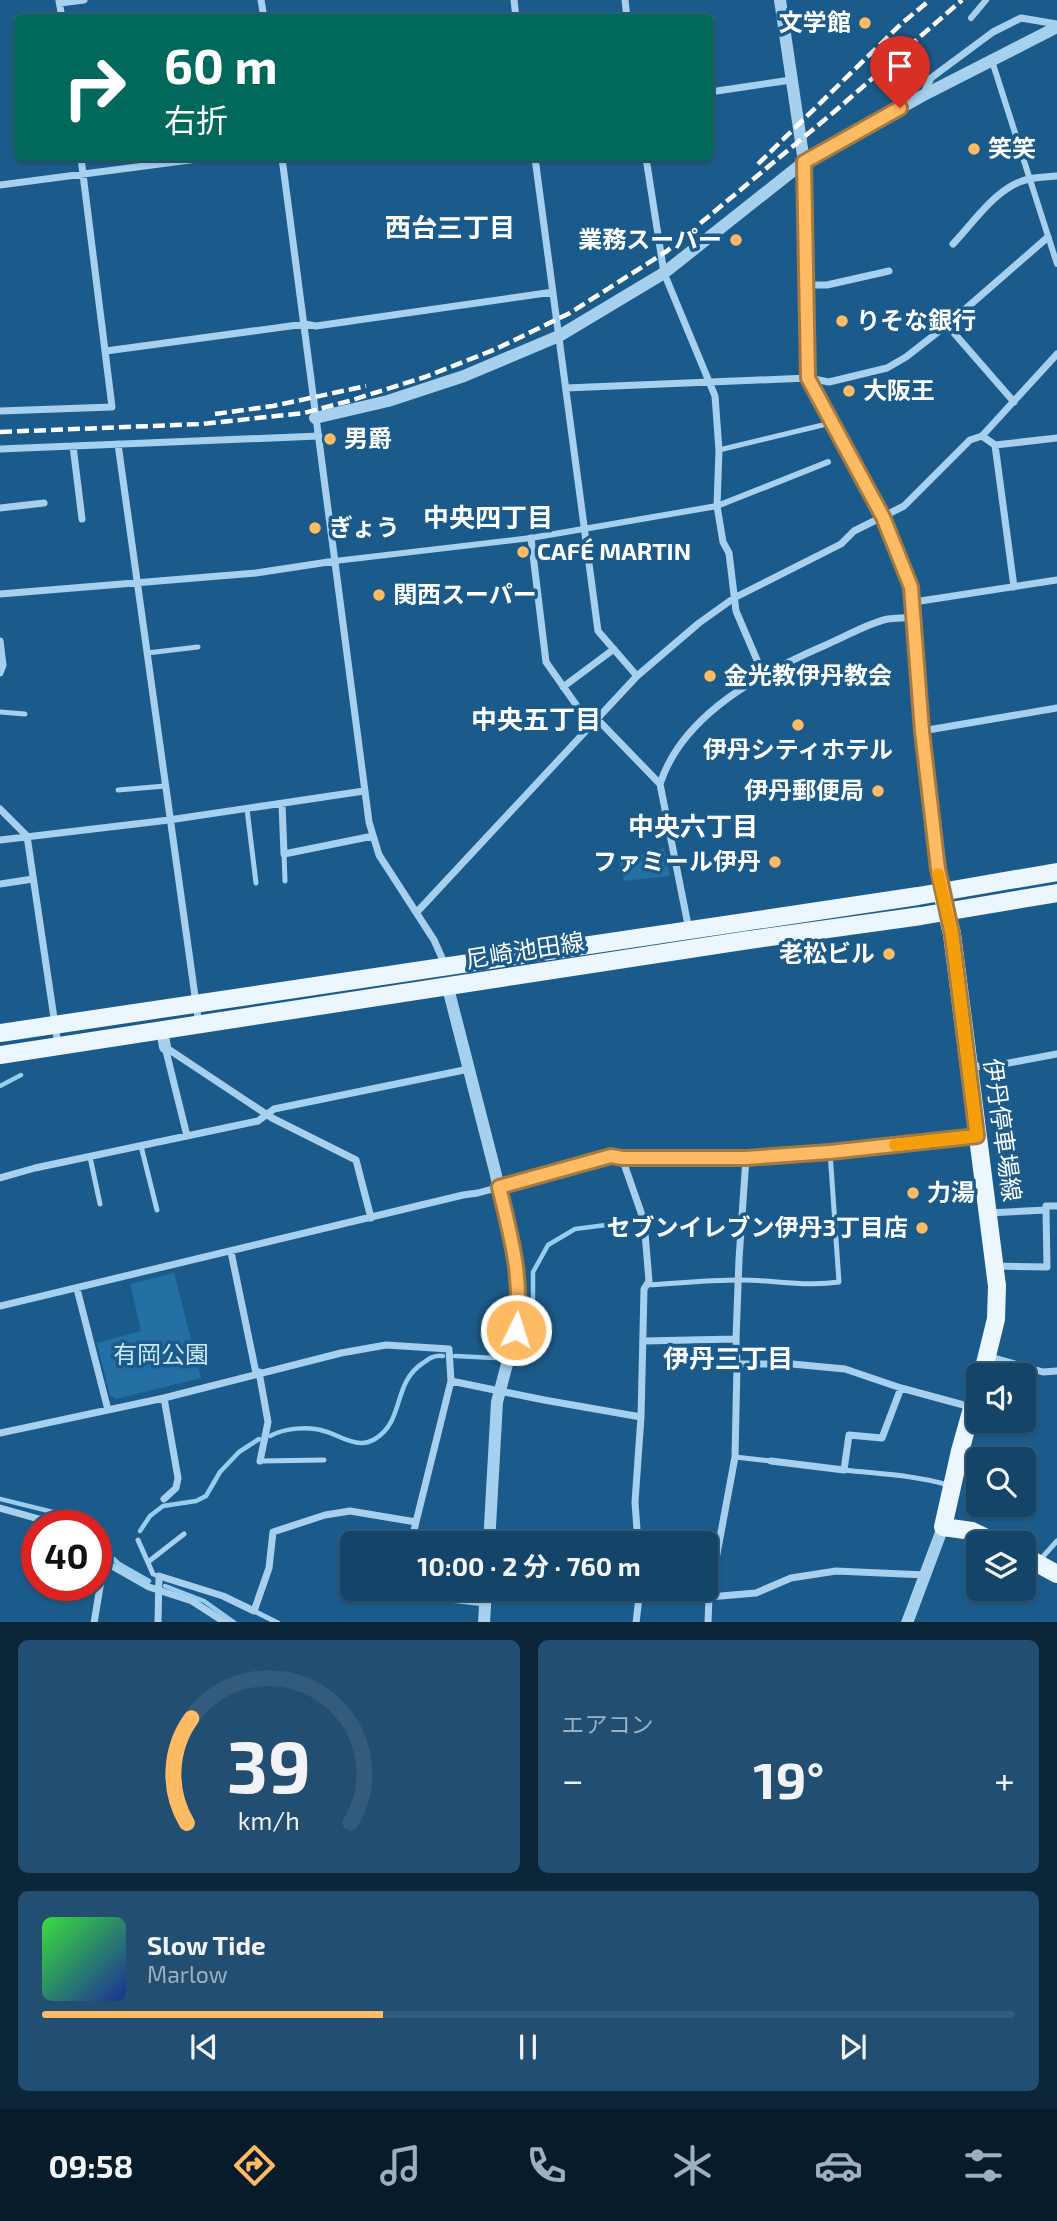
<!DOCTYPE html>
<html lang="ja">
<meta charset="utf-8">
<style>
:root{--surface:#144468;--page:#214e71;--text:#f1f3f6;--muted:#9db0c0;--line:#335c7c;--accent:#febb63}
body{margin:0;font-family:"Exo 2","Noto Sans JP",sans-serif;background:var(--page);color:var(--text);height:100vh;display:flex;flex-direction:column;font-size:26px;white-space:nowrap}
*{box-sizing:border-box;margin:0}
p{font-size:23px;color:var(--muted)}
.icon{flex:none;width:38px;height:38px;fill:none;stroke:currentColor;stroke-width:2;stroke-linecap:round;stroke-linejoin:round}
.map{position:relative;height:1622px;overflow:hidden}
.side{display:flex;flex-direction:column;gap:18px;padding:18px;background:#0b2539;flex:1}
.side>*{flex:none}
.guide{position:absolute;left:14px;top:14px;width:700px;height:147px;border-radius:10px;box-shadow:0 2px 5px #0004,0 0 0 2px var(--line);background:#00695c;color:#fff;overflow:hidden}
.tools{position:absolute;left:966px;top:1363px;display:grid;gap:14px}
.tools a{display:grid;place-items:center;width:70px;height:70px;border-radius:10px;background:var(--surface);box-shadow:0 2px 5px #0004,0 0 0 2px var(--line);font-size:35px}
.speed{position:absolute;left:21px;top:1510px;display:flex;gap:14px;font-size:35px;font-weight:700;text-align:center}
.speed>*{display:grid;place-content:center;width:91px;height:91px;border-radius:50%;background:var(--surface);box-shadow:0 2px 5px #0004,0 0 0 2px var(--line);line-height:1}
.speed .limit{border:10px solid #d22;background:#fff;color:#111}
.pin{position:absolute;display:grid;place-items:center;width:60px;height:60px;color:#fff;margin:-72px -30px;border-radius:50% 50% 50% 0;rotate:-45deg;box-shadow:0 0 7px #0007}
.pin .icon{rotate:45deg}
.me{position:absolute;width:77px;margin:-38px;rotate:4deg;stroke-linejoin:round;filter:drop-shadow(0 0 5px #0008)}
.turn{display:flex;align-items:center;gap:24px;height:147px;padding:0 35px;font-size:32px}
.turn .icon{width:91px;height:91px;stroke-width:2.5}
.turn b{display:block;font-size:49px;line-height:60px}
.big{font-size:52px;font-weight:700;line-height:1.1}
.side .card{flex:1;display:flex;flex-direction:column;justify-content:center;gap:10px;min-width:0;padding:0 24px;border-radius:10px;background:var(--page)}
.side .dial{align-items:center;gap:0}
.dial svg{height:182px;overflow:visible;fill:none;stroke:var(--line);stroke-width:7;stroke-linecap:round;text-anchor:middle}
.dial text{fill:var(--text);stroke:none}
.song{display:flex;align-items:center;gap:21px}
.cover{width:84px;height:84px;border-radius:10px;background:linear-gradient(135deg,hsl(120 70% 55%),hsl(230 70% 35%))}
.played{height:7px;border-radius:4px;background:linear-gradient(90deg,var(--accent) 35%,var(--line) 35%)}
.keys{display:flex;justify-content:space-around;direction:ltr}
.heat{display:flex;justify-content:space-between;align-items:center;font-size:38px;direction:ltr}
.side .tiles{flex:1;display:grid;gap:18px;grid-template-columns:1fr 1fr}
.card:last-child{grid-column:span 2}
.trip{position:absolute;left:340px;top:1531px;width:378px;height:70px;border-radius:10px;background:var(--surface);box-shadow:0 2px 5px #0004,0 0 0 2px var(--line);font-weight:700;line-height:70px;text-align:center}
.tabs{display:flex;height:112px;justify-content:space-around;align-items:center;background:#081b2a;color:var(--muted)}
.tabs .icon{width:49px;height:49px}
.tabs .selected{color:var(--accent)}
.tabs b{font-size:32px;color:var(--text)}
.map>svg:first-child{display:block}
.green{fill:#246fa4}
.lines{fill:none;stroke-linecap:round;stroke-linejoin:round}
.stream{stroke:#99cdef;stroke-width:4.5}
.service{stroke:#a6d0ed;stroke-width:5}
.pedestrian{stroke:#a6d0ed;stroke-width:6}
.minor{stroke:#a6d0ed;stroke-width:7}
.tertiary{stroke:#a6d0ed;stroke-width:12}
.secondary{stroke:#d3e9f9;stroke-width:14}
.primary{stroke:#ecf6ff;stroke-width:18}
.rail{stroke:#fff;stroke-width:4.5;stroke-dasharray:12 5;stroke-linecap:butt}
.route-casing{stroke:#a57a40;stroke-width:18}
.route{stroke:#febb63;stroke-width:12}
.slow{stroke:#f59e0b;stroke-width:12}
.poi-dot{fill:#febb63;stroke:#1b5b8b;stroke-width:2.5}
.labels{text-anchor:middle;stroke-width:7;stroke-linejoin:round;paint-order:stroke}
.poi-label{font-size:24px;font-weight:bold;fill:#fff;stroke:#1b5b8b;text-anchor:start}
.street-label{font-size:24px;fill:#fff;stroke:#1b5b8b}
.park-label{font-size:24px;fill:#cce7f9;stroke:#1b5b8b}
.neighbourhood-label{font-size:26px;font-weight:bold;fill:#fff;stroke:#1b5b8b}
</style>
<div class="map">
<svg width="1057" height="1623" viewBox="0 0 1057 1623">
<rect width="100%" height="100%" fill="#1b5b8b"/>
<path class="green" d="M 664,848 L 670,876 L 624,881 L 619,861 Z
M 174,1273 L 201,1378 L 116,1399 L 110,1395 L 97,1343 L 141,1331 L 130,1284 Z"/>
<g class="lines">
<path class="stream" d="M 0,1086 L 21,1075
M 527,1346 L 533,1321 L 533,1272 L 548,1245 L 575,1229 L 637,1221
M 455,1356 L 495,1358
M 270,1436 C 284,1428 309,1426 324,1431 C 340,1435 357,1450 375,1439 C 405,1421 392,1383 423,1363 C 430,1358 434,1355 443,1356
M 0,1499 L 69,1516 L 85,1526
M 76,1518 L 95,1524 L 103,1535
M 140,1531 L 150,1516 L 163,1506 L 196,1501 L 206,1496 L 220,1472 L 239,1452 L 259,1439
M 96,1543 L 119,1564 L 149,1581
M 165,1586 L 204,1601 L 235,1623"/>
<path class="service" d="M 719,450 L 831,423
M 147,653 L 198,647
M 0,712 L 25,714
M 118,790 L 165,786
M 247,809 L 256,883
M 284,854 L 285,881
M 141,1146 L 157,1210
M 90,1157 L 100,1204
M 647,1285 C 678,1283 710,1280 741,1280 C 774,1280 807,1287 839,1282 L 830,1152
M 735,1457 L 771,1461
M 260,1461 L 324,1460
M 844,1470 C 879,1474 914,1475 948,1485
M 138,1540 L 153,1574 L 159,1576
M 1039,1561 L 1057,1541
M 148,1562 L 184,1534
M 254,1611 L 278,1623"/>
<path class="pedestrian" d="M 971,18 L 986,0
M 992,61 L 1057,264
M 335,561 L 531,538 L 717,506 L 828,462"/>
<path class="minor" d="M 261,0 L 264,18
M 514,0 L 516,18
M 625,0 L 627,18
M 59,1 L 62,18
M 60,3 L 84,0
M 710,92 L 791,80
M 923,95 L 931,78 L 993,32 L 1021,18 L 1057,24
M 282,158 L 369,822 L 379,855 L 434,940 L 446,967
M 535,158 L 598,631 L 637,676
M 646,158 L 664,273 L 715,396 L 719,450 L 717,506 L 723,542 L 729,553 L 736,611 L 763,674
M 0,185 L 205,158
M 953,244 C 975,221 997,186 1029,179 C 1038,177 1048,177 1057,176
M 806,285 L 827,285 L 889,271
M 947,325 L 1014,402
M 106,351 L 305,324 L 316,326 L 553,292
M 566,388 L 808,378 L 829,382 L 887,368 L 906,357 L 947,325 L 1048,237
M 0,411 L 112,407 L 81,158
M 118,444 L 199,1025
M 995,445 L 1057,438
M 73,446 L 82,519
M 0,449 L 319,436
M 0,508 L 44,503
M 531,538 L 546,662 L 584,716 L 601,723 L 660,784 L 689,930
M 1014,587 L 995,445 L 982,436 L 1057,354
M 0,594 L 256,573 L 335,561
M 914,602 L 1057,580
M 0,641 L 3,665 L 0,673
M 563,687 L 614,649
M 922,731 L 1057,708
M 660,784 C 683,713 763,672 828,644 C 847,636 868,623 888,619 C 896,618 906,618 914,617
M 282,804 L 284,854 L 373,836
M 0,809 L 27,836 L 58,1045
M 0,840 L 169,820 L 364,791
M 0,884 L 33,879
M 417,912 L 637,676 L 699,623 L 734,598 L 841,544 L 854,531 L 904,506 L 970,440 L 982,436
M 971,1067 L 998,1065 L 1057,1054
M 187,1136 L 165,1047 L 272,1118 L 356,1160 L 371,1218
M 622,1158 L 746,1158 L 830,1152 L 977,1136
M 0,1178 L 35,1168 L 258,1121 L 274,1109 L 469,1069
M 988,1213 L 1046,1210 L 1046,1206 L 1057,1206
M 231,1252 L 256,1373
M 996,1266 L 1047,1267 L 1046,1210
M 77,1289 L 108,1410
M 0,1306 L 463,1195 L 478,1193 L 611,1156 L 622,1158 L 644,1221 L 649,1281 L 644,1289 L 641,1417 L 635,1502 L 638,1544
M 736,1339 L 739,1259 L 746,1158
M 644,1341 L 736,1339 L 737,1364 L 792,1364 L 845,1369 L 901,1388 L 971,1407
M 987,1356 L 1043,1372 L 1057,1371
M 259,1372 L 268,1422 L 260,1461
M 451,1381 L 544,1400 L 641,1417
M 0,1433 L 164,1398 L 341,1353 L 386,1345 L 449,1349 L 451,1381 L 416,1522 L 350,1511 L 325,1515 L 273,1532 L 269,1568 L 254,1611 L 223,1596 L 159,1576 L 158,1623
M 771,1461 L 844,1470 L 849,1435 L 882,1438 L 901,1388
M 164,1499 L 176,1488 L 178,1478 L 164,1398
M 0,1508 L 64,1526
M 411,1544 L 416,1522
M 98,1562 L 112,1566 L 149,1587 L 192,1601 L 226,1623
M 399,1589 L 398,1592 L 405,1594 L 485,1603
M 670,1589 L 709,1597 L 756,1593 L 791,1578 L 836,1571 L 926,1575
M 94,1623 L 101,1581 L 97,1560
M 636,1623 L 640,1589
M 708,1623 L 709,1597 L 735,1457 L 737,1364"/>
<path class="tertiary" d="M 780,0 L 804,162
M 315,418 L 388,401 L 464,376 L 559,336 L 664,273 L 804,162 L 922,96 L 1057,27
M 448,988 L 495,1171 L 518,1271 L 516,1330 L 497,1402 L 489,1544
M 162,1030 L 165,1047
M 484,1623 L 486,1589
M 907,1623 L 943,1527"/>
<path class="secondary" d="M 804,162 L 808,378 L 883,517 L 911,587 L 922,731 L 941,891"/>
<path class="primary" d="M 944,901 L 952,934 L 997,1286 L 996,1319 L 982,1376
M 0,1033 L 918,896 L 1057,872
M 0,1055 L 742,941 L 921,916 L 1057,893
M 978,1387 L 960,1451 L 943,1527 L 972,1531 L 999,1544
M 1024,1556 L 1057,1574"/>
<path class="rail" d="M 758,164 L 901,24 L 930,0
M 215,414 L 273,406 L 366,386
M 0,432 L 202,424 L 304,413 L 349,401 L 425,377 L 496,349 L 570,313 L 667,251 L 834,112 L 962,0"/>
</g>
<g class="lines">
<g class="route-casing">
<path id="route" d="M 516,1330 C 523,1278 511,1237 499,1187 L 611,1156 L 622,1158 L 746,1158 L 830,1152 L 977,1136 L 952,934 L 938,869 L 922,731 L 911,587 L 883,517 L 808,378 L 804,162 L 900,108"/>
</g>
<use href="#route" class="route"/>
<path class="slow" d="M 895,1145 L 977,1136 L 952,934 L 938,874"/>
</g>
<g class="poi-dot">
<circle cx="865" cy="23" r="7"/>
<circle cx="974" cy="149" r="7"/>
<circle cx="736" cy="240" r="7"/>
<circle cx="842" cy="321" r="7"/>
<circle cx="849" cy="391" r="7"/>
<circle cx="330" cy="439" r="7"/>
<circle cx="315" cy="528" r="7"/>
<circle cx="523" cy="552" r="7"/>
<circle cx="379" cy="595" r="7"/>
<circle cx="710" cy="676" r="7"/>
<circle cx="798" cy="725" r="7"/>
<circle cx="878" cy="791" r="7"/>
<circle cx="775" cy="862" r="7"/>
<circle cx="889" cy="954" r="7"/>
<circle cx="913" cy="1193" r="7"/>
<circle cx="922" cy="1228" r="7"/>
</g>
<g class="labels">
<g class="poi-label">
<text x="851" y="31" text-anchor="end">文学館</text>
<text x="988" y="157">笑笑</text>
<text x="722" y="248" text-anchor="end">業務スーパー</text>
<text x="856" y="329">りそな銀行</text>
<text x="863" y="399">大阪王</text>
<text x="344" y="447">男爵</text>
<text x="329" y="536">ぎょう</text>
<text x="537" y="560">CAFÉ MARTIN</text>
<text x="393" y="603">関西スーパー</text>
<text x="724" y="684">金光教伊丹教会</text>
<text x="798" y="758" text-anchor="middle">伊丹シティホテル</text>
<text x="864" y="799" text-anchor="end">伊丹郵便局</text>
<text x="761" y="870" text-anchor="end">ファミール伊丹</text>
<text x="875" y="962" text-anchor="end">老松ビル</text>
<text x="927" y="1201">力湯</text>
<text x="908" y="1236" text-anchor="end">セブンイレブン伊丹3丁目店</text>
</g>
<g class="street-label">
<text transform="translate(525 951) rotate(-9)" y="8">尼崎池田線</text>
<text transform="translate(1002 1130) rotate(82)" y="8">伊丹停車場線</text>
</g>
<g class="park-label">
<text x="161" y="1363">有岡公園</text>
</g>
<g class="neighbourhood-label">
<text x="450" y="237">西台三丁目</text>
<text x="488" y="527">中央四丁目</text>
<text x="536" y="729">中央五丁目</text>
<text x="693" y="836">中央六丁目</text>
<text x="728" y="1368">伊丹三丁目</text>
</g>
</g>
</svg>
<div class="tools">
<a><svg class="icon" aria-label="sound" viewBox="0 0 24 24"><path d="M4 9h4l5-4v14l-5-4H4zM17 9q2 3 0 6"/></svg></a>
<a><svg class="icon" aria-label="search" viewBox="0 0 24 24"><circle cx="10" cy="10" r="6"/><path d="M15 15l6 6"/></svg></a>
<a><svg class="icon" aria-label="layers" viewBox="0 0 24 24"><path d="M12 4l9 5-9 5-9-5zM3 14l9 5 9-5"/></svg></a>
</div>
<div class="speed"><div class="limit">40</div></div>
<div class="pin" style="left:900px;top:108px;background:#d93025"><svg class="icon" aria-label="arrive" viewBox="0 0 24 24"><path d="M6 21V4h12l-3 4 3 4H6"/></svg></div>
<svg class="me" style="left:516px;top:1330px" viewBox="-20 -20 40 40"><circle r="17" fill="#febb63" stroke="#fff" stroke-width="3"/><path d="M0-11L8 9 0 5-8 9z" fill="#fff"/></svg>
<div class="trip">10:00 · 2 分 · 760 m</div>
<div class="guide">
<div class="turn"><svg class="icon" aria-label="right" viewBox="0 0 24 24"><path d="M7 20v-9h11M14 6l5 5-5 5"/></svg><div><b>60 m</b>右折</div></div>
</div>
</div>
<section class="side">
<div class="tiles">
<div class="card dial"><svg viewBox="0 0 100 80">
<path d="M14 69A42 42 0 1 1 86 69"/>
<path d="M14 69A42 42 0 0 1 16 23" stroke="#febb63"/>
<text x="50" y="56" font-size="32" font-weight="700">39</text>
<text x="50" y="72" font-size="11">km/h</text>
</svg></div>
<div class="card"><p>エアコン</p>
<div class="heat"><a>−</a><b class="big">19°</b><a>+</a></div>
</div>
<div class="card">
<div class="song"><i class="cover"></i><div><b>Slow Tide</b><p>Marlow</p></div></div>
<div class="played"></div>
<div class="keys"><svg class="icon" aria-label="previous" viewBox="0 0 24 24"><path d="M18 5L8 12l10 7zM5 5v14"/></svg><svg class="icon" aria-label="pause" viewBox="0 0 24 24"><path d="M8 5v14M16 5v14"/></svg><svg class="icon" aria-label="next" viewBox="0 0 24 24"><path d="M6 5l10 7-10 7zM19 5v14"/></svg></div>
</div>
</div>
</section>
<nav class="tabs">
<b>09:58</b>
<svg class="icon selected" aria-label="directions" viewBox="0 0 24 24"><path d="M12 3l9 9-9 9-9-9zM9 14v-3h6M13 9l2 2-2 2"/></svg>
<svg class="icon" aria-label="music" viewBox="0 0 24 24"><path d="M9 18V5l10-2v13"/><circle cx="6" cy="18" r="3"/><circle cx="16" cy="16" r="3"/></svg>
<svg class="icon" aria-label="phone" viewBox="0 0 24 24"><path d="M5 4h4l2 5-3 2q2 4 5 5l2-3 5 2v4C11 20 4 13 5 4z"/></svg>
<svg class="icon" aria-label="climate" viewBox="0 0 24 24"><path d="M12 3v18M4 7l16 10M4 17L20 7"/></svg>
<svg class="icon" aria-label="car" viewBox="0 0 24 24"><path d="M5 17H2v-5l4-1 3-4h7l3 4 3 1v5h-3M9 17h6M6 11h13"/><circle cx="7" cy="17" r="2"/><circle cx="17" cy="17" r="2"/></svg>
<svg class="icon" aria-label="filters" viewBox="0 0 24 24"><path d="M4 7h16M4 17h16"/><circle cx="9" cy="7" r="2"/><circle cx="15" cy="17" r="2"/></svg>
</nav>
